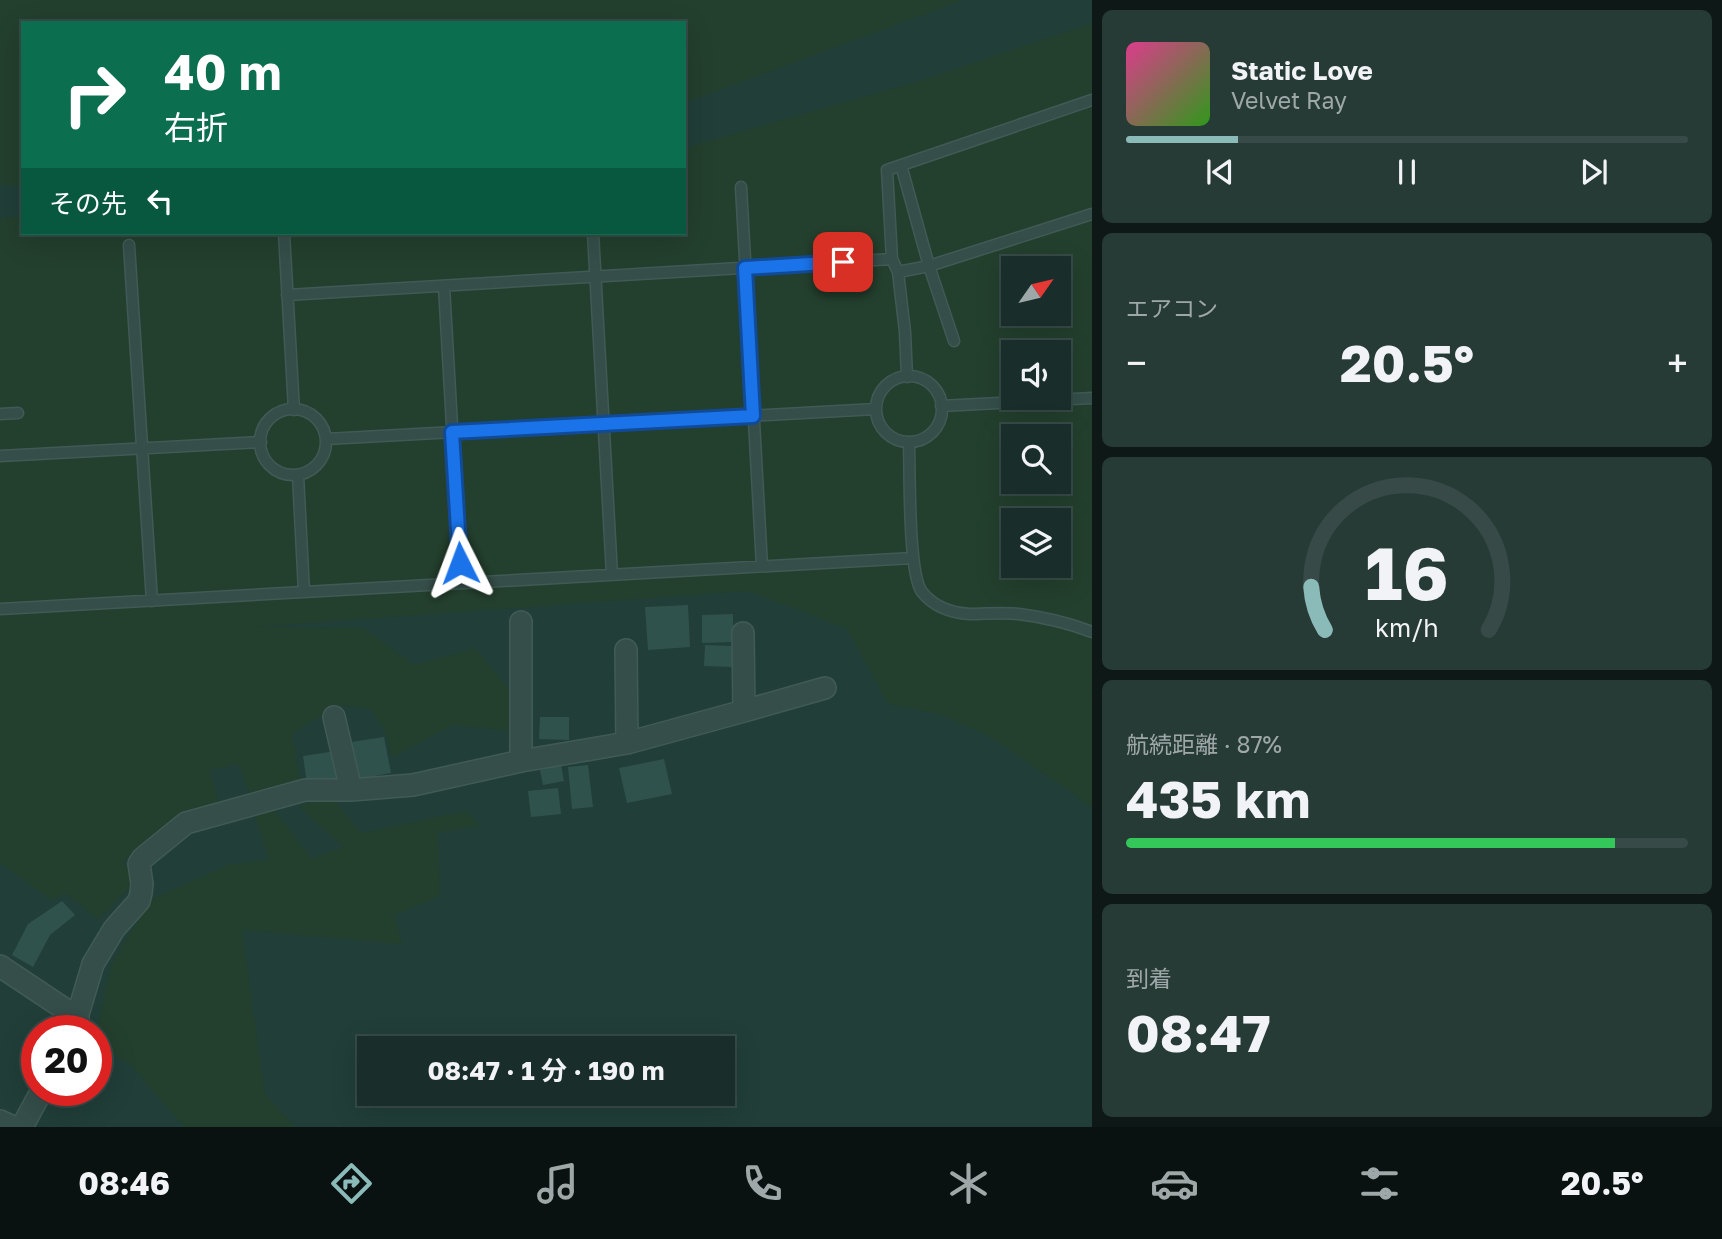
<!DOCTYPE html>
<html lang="ja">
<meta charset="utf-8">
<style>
:root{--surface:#192e2a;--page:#263a36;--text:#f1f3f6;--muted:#9fa8a8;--line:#374a47;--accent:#8bbbb9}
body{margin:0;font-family:"Golos Text","Noto Sans JP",sans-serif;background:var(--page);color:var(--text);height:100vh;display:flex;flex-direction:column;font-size:26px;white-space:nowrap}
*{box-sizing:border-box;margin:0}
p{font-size:23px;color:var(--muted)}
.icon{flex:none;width:38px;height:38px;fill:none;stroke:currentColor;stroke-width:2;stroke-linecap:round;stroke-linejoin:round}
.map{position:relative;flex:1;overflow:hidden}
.panel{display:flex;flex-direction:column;gap:10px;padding:10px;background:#0e1917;width:630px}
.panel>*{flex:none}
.guide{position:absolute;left:21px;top:21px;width:665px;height:214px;border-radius:0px;box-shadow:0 7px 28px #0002,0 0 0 2px var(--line);background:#0b6e4f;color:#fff;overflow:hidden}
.needle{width:46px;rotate:56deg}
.tools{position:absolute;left:1001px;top:256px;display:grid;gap:14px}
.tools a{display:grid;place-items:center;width:70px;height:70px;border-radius:0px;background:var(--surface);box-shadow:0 7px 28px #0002,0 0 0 2px var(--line);font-size:35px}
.speed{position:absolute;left:21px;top:1015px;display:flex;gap:14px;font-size:35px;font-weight:700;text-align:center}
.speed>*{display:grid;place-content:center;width:91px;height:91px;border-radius:50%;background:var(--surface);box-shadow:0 7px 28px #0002,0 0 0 2px var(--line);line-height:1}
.speed .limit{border:10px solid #d22;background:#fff;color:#111}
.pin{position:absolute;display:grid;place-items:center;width:60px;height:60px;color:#fff;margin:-30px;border-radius:14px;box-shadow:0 4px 10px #0006}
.me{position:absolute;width:77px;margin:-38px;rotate:357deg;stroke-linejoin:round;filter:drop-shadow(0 0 5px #0008)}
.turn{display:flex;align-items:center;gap:24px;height:147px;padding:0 28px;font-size:32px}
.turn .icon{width:91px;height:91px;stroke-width:2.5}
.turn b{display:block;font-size:49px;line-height:60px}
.then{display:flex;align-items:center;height:66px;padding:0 28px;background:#0003;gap:14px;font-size:26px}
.big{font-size:52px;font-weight:700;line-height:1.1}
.panel .tile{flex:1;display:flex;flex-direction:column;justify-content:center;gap:10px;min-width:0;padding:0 24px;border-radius:10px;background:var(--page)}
.panel .dial{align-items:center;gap:0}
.dial svg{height:182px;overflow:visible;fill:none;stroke:var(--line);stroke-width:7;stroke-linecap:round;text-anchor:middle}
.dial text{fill:var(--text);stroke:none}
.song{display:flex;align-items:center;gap:21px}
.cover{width:84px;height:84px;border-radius:10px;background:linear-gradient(135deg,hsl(330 70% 55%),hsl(110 70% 35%))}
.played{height:7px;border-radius:4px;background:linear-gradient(90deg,var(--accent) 20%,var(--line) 20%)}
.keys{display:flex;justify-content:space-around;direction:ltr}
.heat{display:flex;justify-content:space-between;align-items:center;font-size:38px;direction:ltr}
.charge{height:10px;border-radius:5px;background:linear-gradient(90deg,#34c759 87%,var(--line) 0)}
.trip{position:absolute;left:357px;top:1036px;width:378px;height:70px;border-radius:0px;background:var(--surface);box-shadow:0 7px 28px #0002,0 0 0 2px var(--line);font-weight:700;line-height:70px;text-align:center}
.menu{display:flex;height:112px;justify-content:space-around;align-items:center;background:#0a1211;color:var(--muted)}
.menu .icon{width:49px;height:49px}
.menu .current{color:var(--accent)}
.menu b{font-size:32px;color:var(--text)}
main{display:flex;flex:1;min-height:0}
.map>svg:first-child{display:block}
.green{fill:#233f2d;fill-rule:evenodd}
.building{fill:#2f534c}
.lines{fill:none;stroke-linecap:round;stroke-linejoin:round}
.lane-casing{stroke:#415a56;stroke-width:13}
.street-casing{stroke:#415a56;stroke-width:24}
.lane{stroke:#354e49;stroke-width:10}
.street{stroke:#354e49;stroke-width:21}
.route-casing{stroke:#114b97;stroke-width:18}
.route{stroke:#1a73e8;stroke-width:12}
</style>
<main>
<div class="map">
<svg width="1092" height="1127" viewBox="0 0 1092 1127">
<rect width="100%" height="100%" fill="#213e38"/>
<path class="green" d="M 0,0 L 963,0 L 684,103 L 684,23 L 23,23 L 23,184 L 10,186 L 0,185 Z
M 1092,23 L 1092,809 L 1071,792 L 989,736 L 939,714 L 888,704 L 847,629 L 748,591 L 254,627 L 363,628 L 415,665 L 475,648 L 513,694 L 513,731 L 452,725 L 391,758 L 387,735 L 371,709 L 337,705 L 292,734 L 301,785 L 251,797 L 239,764 L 210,770 L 219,804 L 190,809 L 123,862 L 135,882 L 98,920 L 66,893 L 51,900 L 0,863 L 0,218 L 23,216 L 23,233 L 684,233 L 684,148 L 930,78 ZM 1013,268 L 1059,268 L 1059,313 L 1013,313 ZM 1013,352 L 1059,352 L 1059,397 L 1013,397 ZM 1013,436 L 1059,436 L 1059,481 L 1013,481 ZM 1013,520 L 1059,520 L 1059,565 L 1013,565 Z
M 331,796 L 361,833 L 466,811 L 480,826 L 438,832 L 440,896 L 395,915 L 402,944 L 242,930 L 265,1095 L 295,1127 L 184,1127 L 130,1064 L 96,1046 L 96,1034 L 111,965 L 150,900 L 229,865 L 269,859 L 254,813 L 271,806 L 312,859 L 343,847 L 299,806 Z"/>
<path class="building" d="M 688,605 L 690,647 L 648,650 L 645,607 Z
M 733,614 L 733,642 L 702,643 L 702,615 Z
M 705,645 L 733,646 L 732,667 L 704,666 Z
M 540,717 L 569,717 L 569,740 L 539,739 Z
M 384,737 L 391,773 L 358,779 L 351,742 Z
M 336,751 L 340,780 L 307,784 L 303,756 Z
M 664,759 L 672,794 L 627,803 L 619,768 Z
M 561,765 L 564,781 L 543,785 L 540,770 Z
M 588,765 L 593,807 L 572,809 L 568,767 Z
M 558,788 L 561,814 L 531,817 L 528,791 Z
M 62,901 L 75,915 L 50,935 L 33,967 L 12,955 L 28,924 Z"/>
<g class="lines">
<g class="lane-casing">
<path id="lane" d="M 901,165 L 929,266 L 954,341
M 741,187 L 762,566
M 284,233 L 294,410
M 593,233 L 612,575
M 129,245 L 152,601
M 892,259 L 887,170 L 1092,100
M 444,286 L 461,583
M 287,295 L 892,259 L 898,272
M876 409a33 33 0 1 1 66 0a33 33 0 1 1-66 0Z
M 907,377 L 905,332 L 898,272 L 929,266 L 1092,214
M 941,406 L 1092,398
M260 442a33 33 0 1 1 66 0a33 33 0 1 1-66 0Z
M 0,414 L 18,413
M 326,439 L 876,409
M 909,442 C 910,470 908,574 922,592 C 934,607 952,613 970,614 C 986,614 1003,612 1019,614 C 1043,617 1069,623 1092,632
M 0,456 L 261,442
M 298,475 L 304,592
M 0,609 L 913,558"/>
</g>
<g class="street-casing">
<path id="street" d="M 521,622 L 521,761
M 626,650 L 627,743
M 744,711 L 825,688
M 334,717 L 351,790
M 0,966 L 78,1018
M 73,1031 L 93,964 L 114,929 L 139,901 L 141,893 L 142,884 L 139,864 L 143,858 L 186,823 L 305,790 L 351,790 L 413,785 L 521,761 L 627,743 L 744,711 L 743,633
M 0,1121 L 13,1127
M 22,1127 L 42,1090"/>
</g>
<use href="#lane" class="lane"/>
<use href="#street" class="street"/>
</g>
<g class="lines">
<g class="route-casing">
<path id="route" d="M 460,563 L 452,432 L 753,416 L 745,268 L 843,262"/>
</g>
<use href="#route" class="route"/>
</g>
</svg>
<div class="tools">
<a><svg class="needle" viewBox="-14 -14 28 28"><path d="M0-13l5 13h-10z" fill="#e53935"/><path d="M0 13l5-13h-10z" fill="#9fa8a8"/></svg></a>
<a><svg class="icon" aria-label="sound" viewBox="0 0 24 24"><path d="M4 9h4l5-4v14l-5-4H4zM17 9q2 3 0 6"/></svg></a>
<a><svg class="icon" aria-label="search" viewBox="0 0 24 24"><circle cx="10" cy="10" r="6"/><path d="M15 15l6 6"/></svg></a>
<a><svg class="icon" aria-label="layers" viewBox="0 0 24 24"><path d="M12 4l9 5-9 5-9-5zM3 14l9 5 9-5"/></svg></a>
</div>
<div class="speed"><div class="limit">20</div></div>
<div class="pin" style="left:843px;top:262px;background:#d93025"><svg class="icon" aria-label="arrive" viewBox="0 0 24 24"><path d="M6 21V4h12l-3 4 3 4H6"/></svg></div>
<svg class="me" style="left:460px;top:563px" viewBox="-20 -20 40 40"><path d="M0-17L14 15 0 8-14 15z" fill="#1a73e8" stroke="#fff" stroke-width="4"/></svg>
<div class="trip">08:47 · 1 分 · 190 m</div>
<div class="guide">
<div class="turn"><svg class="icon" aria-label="right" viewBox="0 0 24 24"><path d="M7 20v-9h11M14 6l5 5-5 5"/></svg><div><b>40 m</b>右折</div></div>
<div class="then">その先<svg class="icon" aria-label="left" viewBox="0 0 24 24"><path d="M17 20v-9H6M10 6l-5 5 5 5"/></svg></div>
</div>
</div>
<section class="panel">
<div class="tile">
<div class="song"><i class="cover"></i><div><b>Static Love</b><p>Velvet Ray</p></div></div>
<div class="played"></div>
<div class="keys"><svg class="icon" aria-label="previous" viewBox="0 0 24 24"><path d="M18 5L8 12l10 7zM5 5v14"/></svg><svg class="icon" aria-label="pause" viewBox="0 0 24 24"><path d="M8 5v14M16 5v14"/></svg><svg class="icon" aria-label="next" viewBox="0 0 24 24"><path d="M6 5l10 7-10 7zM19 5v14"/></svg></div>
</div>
<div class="tile"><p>エアコン</p>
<div class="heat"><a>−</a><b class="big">20.5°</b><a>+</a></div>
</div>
<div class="tile dial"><svg viewBox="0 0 100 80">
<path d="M14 69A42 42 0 1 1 86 69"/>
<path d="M14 69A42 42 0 0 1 8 50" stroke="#8bbbb9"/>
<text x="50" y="56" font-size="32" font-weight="700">16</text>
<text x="50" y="72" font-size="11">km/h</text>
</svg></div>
<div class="tile"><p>航続距離 · 87%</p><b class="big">435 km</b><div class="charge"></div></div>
<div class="tile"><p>到着</p><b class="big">08:47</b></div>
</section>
</main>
<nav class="menu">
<b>08:46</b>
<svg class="icon current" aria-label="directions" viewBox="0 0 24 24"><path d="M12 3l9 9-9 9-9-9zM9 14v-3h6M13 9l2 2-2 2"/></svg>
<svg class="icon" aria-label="music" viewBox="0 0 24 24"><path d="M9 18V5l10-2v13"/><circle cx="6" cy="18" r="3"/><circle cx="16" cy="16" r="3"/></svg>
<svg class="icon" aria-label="phone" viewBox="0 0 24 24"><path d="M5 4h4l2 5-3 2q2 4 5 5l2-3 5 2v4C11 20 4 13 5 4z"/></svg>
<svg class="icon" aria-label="climate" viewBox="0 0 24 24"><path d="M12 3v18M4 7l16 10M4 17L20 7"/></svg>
<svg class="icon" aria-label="car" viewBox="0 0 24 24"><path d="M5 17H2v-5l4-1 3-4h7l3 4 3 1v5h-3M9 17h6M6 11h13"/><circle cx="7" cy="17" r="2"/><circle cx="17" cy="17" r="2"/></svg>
<svg class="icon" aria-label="filters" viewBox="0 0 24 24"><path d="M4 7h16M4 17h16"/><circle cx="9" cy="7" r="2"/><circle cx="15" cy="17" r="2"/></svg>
<b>20.5°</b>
</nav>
